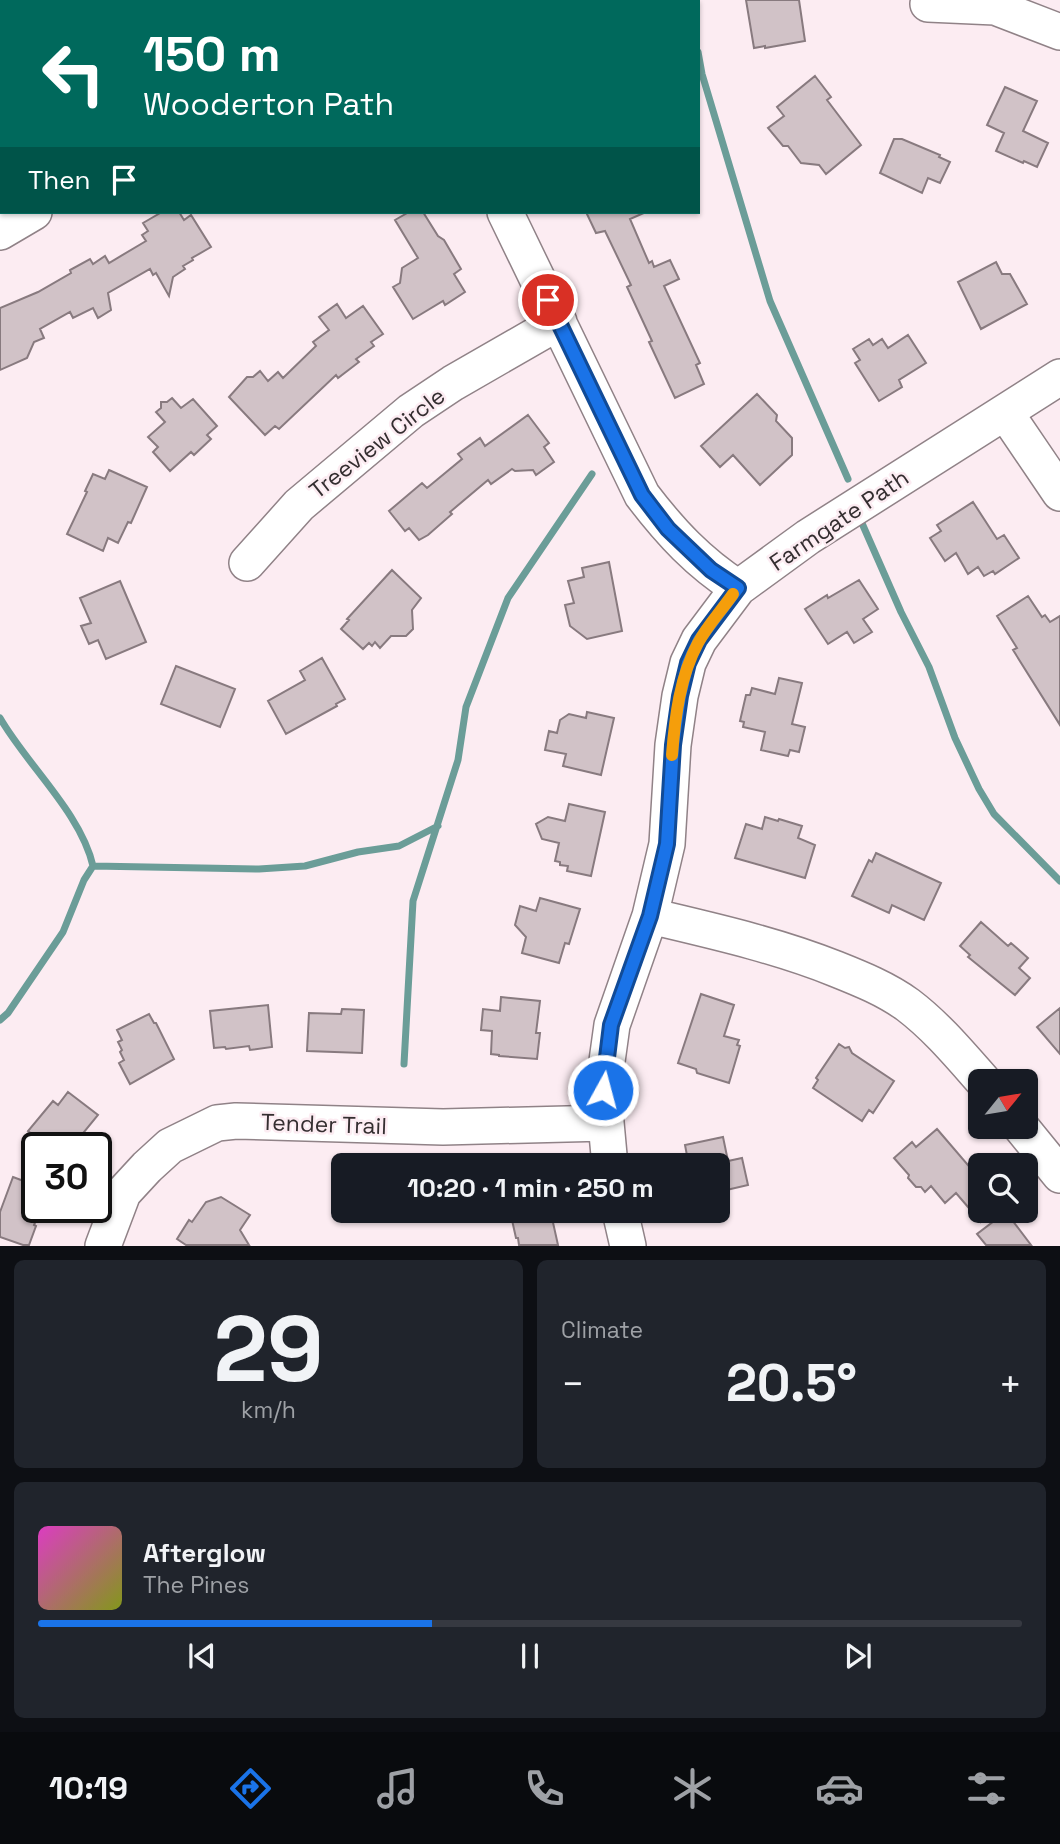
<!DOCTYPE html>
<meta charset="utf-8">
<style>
:root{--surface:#171b24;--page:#20242c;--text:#f1f3f6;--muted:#9ea1a6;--line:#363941;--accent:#1a73e8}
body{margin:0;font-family:"Space Grotesk",sans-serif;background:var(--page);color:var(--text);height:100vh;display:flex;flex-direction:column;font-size:26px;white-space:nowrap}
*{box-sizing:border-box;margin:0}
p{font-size:23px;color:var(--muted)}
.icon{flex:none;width:38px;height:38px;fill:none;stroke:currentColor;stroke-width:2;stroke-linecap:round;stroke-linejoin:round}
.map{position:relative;height:1246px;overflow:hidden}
.side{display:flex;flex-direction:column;gap:14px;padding:14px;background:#0d0f14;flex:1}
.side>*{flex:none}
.guide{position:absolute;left:0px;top:0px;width:700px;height:214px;box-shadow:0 2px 5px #0004;background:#00695c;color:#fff;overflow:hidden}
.needle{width:46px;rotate:60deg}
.fabs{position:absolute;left:968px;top:1069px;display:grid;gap:14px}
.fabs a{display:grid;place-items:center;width:70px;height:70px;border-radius:10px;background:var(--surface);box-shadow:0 2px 5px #0004;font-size:35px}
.speed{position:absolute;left:21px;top:1132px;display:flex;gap:14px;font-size:35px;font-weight:700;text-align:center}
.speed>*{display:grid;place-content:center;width:91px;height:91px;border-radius:50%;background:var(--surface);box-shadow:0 2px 5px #0004;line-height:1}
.speed .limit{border:4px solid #111;border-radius:10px;background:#fff;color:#111}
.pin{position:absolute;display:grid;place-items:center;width:60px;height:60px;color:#fff;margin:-30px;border:4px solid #fff;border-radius:50%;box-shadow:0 2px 7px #0007}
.me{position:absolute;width:77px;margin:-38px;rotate:7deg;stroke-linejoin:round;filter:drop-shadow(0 0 5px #0008)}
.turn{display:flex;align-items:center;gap:24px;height:147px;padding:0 28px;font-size:32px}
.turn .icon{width:91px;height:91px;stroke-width:2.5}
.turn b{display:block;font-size:49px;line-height:60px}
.then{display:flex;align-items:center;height:66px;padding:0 28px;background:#0003;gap:14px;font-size:26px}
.big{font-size:52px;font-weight:600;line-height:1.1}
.side .widget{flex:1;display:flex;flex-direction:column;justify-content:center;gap:10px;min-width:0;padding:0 24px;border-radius:10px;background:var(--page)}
.side .dial{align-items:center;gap:0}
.dial b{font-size:91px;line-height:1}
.song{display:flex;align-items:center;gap:21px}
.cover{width:84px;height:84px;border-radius:10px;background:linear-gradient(135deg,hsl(310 70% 55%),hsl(70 70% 35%))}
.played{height:7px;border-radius:4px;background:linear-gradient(90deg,var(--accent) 40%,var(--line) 40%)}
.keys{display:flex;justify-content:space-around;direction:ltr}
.heat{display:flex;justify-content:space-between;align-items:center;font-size:38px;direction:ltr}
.side .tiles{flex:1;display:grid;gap:14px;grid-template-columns:1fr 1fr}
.widget:last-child{grid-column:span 2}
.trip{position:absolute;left:331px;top:1153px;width:399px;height:70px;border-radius:10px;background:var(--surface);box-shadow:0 2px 5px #0004;font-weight:600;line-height:70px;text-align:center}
.dock{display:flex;height:112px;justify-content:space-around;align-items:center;background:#090b0e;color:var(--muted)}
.dock .icon{width:49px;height:49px}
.dock .on{color:var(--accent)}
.dock b{font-size:32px;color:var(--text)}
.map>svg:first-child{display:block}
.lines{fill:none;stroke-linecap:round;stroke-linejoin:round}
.stream{stroke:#6b9d98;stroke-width:7}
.building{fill:#d1c2c7;stroke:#887a7f;stroke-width:2}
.minor-casing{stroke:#908287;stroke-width:38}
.minor{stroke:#fff;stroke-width:35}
.route-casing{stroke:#114b97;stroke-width:18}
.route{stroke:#1a73e8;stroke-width:12}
.slow{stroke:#f59e0b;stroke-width:12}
.labels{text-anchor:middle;stroke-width:5;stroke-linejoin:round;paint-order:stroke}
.street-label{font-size:23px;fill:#342e30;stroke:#fcecf2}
</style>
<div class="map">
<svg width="1060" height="1246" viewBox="0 0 1060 1246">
<rect width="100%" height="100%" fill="#fcecf2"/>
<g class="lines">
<path class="stream" d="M 689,0 L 690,2
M 698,52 L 702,74 L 770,301 L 848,479
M 861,521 L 901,612 L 929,667 L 955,738 L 979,789 L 994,814 L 1060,881
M 0,718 C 27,765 81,813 93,866 L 84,880 L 63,932 L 8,1013 L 0,1020
M 93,866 L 259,869 L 305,866 L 358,852 L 399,846 L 438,826
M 404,1064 L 413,901 L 458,760 L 466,707 L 508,598 L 592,474"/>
</g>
<path class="building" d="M 746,0 L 799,0 L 805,41 L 765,48 L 765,46 L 754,48 Z
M 815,76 L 831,97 L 827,100 L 861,145 L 826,174 L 819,165 L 801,163 L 788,146 L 783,146 L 768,128 L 784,116 L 777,107 Z
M 1005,87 L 1037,101 L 1023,131 L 1048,143 L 1037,167 L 1024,161 L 1023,163 L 996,151 L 1004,133 L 987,125 Z
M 894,139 L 902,139 L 940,155 L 939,157 L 950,162 L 940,183 L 928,178 L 922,193 L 880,173 Z
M 162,212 L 179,212 L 184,220 L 191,215 L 211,247 L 192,258 L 193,260 L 183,266 L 185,269 L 173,277 L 169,296 L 156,273 L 153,275 L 150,269 L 108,293 L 111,310 L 98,318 L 93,308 L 73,318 L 70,312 L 40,329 L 44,338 L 34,342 L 27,358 L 0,370 L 0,308 L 38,292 L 71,273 L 70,270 L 90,259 L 93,264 L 105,256 L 109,263 L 146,241 L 142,235 L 148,231 L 143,223 Z
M 409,212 L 423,212 L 438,236 L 444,240 L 461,269 L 454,274 L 465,292 L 445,305 L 443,301 L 413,319 L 393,287 L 400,283 L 402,268 L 418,258 L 395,220 Z
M 586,212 L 646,212 L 630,219 L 649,263 L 652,261 L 654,267 L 670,260 L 679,279 L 664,286 L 700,363 L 696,365 L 704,384 L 675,398 L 649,342 L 652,341 L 627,287 L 631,285 L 605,231 L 596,233 Z
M 996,262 L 1002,274 L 1010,274 L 1027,304 L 981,329 L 958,282 Z
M 337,304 L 346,318 L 363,306 L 383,334 L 371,342 L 374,346 L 356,359 L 359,362 L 338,378 L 336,375 L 279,429 L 275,426 L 265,435 L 229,397 L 247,377 L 253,377 L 260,371 L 268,381 L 278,372 L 283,378 L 316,346 L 313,342 L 329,330 L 319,317 Z
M 908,335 L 926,363 L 899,380 L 902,387 L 879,401 L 855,363 L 860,360 L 853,349 L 869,339 L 873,345 L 882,339 L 888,348 Z
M 757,394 L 777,415 L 776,421 L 792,438 L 792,455 L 760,485 L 733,455 L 720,467 L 701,446 Z
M 172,398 L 181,408 L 193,399 L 217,426 L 207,435 L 211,439 L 194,455 L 191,452 L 170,471 L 153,452 L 158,447 L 148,437 L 165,422 L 156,412 L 161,408 L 161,402 L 167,402 Z
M 528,415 L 549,443 L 544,447 L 554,462 L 536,475 L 533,470 L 515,471 L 512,469 L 491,484 L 488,480 L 450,512 L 452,514 L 428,535 L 419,540 L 409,528 L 405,531 L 389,511 L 422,483 L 427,488 L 462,459 L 458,454 L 480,438 L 485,446 Z
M 109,470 L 147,487 L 131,523 L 128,522 L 118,543 L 108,538 L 103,551 L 67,534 L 87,492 L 85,491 L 93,474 L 105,479 Z
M 973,502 L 997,539 L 1004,535 L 1019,558 L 995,574 L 993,571 L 984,576 L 978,567 L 968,574 L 956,553 L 945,561 L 930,538 L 941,531 L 937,525 Z
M 609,562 L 622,631 L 587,639 L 570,626 L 565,605 L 574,603 L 568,581 L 584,577 L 582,568 Z
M 392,570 L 421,598 L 412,610 L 413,629 L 406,636 L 391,636 L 380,648 L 375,642 L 372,646 L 369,643 L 363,649 L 341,629 L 349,620 L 347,619 Z
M 859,580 L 878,609 L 863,619 L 872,632 L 854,643 L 847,632 L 828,644 L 805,609 L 827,595 L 828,598 Z
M 120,581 L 146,642 L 106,659 L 98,640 L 89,644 L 81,626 L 91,623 L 80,598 Z
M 1028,596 L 1042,617 L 1045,615 L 1050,622 L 1060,616 L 1060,725 L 1013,650 L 1017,648 L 997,616 Z
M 322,658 L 345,699 L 336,704 L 337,706 L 286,734 L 268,701 L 305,680 L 300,671 Z
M 176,666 L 235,689 L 220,727 L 161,704 Z
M 779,678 L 802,683 L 792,724 L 805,727 L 799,752 L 790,750 L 788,756 L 761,750 L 765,732 L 743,727 L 744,722 L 740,721 L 746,695 L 750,695 L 752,688 L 775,694 Z
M 587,712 L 614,718 L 601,775 L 563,766 L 566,754 L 545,750 L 549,731 L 557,733 L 560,720 L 569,714 L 586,718 Z
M 569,804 L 605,812 L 591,876 L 567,871 L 568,866 L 560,865 L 560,862 L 555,861 L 559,843 L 542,839 L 536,824 L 548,817 L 565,821 Z
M 765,817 L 778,821 L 779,819 L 802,826 L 798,838 L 815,845 L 805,878 L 735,858 L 746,824 L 762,829 Z
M 876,853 L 941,883 L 924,920 L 892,905 L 889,913 L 852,896 L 869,860 L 872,862 Z
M 540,898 L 580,909 L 569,944 L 565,943 L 559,963 L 522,953 L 526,937 L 515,925 L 520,906 L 536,911 Z
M 981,922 L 1008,946 L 1011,943 L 1028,958 L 1019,968 L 1030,978 L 1015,995 L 968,957 L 970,955 L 960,946 Z
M 701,994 L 734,1005 L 724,1036 L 739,1040 L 737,1045 L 740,1046 L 729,1083 L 697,1073 L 696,1069 L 678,1063 Z
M 501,997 L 540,1001 L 536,1033 L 540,1033 L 537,1059 L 499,1056 L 499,1055 L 491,1054 L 492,1031 L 481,1030 L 483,1009 L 500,1011 Z
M 268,1005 L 272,1047 L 250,1050 L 249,1046 L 226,1049 L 225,1047 L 214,1048 L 210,1011 Z
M 1060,1008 L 1060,1054 L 1037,1027 Z
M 342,1009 L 364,1010 L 362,1053 L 307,1051 L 309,1013 L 341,1014 Z
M 149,1014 L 154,1023 L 156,1023 L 174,1059 L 130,1084 L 119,1063 L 124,1060 L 120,1052 L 122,1050 L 118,1042 L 122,1040 L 117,1030 Z
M 839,1044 L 845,1048 L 849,1047 L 852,1053 L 894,1081 L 873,1113 L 869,1110 L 862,1121 L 813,1088 L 818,1080 L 816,1078 Z
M 68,1092 L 98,1115 L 71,1148 L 50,1148 L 28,1131 L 53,1101 L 58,1105 Z
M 937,1129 L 980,1179 L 980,1221 L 956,1193 L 945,1203 L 931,1186 L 925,1192 L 921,1187 L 916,1187 L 908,1178 L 909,1175 L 894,1158 L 912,1142 L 916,1147 Z
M 723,1137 L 728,1161 L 742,1158 L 748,1185 L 718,1192 L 718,1166 L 689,1166 L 685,1145 Z
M 13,1177 L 37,1186 L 37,1208 L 41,1208 L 34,1225 L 36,1226 L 29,1245 L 23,1245 L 0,1237 L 0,1212 Z
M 221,1197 L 250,1215 L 240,1230 L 249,1245 L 186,1245 L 177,1239 L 189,1220 L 192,1222 L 206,1202 Z
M 510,1211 L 547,1211 L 549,1219 L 552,1218 L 558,1245 L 519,1245 L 518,1238 L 516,1238 Z
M 1006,1212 L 1031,1245 L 986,1245 L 977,1234 Z"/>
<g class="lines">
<g class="minor-casing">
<path id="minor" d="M 354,0 L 355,2
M 323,2 L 325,0
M 928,4 L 995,7 L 1060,32
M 505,212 L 642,495 C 671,533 698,562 738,588
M 0,232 L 34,212
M 1005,412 L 1060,493
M 247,563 L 299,505 L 411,411 L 453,383 L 559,322
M 650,916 C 713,931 776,945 836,969 C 861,979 886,989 908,1005 C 937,1027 960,1055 984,1082
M 1021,1127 L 1060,1175
M 610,1166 L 603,1090 L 612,1025 L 650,916 L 667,844 L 673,745 L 680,696 L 688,663 L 699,640 L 738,588 L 808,537 L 1060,377
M 620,1211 L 628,1246
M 103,1246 L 123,1193 L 147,1167 L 170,1146 L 217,1123 L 236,1121 L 443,1127 L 606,1123"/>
</g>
<use href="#minor" class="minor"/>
</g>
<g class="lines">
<g class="route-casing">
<path id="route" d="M 548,300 L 642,495 L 668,529 L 711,570 L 738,588 L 699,640 L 688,663 L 680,696 L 673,745 L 667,844 L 650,916 L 611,1025 L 603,1090"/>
</g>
<use href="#route" class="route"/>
<path class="slow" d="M 672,755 C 675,717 680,676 698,643 C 707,626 722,610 733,594"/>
</g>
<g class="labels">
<g class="street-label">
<text transform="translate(377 443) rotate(-38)" y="8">Treeview Circle</text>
<text transform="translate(839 520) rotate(-34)" y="8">Farmgate Path</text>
<text transform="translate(324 1124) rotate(2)" y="8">Tender Trail</text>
</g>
</g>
</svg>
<div class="fabs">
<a><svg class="needle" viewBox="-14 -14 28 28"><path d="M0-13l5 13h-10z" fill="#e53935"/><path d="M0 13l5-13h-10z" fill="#9ea1a6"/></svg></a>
<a><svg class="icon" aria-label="search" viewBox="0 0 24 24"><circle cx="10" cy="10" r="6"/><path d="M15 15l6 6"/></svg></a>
</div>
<div class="speed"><div class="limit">30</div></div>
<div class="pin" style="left:548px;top:300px;background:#d93025"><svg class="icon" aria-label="arrive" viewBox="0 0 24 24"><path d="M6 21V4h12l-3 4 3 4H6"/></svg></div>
<svg class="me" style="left:603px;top:1090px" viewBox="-20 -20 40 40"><circle r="17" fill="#1a73e8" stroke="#fff" stroke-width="3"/><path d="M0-11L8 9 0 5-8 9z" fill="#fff"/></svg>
<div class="trip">10:20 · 1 min · 250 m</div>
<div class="guide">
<div class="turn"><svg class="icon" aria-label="left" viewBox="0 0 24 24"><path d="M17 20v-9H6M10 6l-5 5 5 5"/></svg><div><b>150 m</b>Wooderton Path</div></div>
<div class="then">Then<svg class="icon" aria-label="arrive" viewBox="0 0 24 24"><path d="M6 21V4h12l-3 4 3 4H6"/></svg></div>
</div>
</div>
<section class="side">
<div class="tiles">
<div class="widget dial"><b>29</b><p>km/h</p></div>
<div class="widget"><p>Climate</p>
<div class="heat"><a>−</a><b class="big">20.5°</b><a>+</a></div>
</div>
<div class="widget">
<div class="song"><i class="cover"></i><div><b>Afterglow</b><p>The Pines</p></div></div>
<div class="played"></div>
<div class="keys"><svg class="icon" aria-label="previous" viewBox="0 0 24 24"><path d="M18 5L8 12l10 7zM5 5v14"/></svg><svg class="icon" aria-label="pause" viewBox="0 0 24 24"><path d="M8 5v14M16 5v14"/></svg><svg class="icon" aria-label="next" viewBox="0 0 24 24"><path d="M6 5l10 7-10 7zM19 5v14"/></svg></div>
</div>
</div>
</section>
<nav class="dock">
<b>10:19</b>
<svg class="icon on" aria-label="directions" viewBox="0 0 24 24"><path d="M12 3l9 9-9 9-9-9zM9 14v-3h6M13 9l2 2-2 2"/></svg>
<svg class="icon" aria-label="music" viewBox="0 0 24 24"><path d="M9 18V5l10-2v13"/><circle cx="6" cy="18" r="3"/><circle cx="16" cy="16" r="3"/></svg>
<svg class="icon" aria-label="phone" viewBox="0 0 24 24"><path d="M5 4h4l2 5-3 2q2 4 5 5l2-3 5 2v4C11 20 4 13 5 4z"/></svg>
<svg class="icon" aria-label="climate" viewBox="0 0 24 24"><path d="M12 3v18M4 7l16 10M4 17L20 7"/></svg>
<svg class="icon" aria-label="car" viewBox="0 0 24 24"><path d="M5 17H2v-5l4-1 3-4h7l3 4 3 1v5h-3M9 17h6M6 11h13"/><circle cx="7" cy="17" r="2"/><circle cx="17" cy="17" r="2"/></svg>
<svg class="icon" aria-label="filters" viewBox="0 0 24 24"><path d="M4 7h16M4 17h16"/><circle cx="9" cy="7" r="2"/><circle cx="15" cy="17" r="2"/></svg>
</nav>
